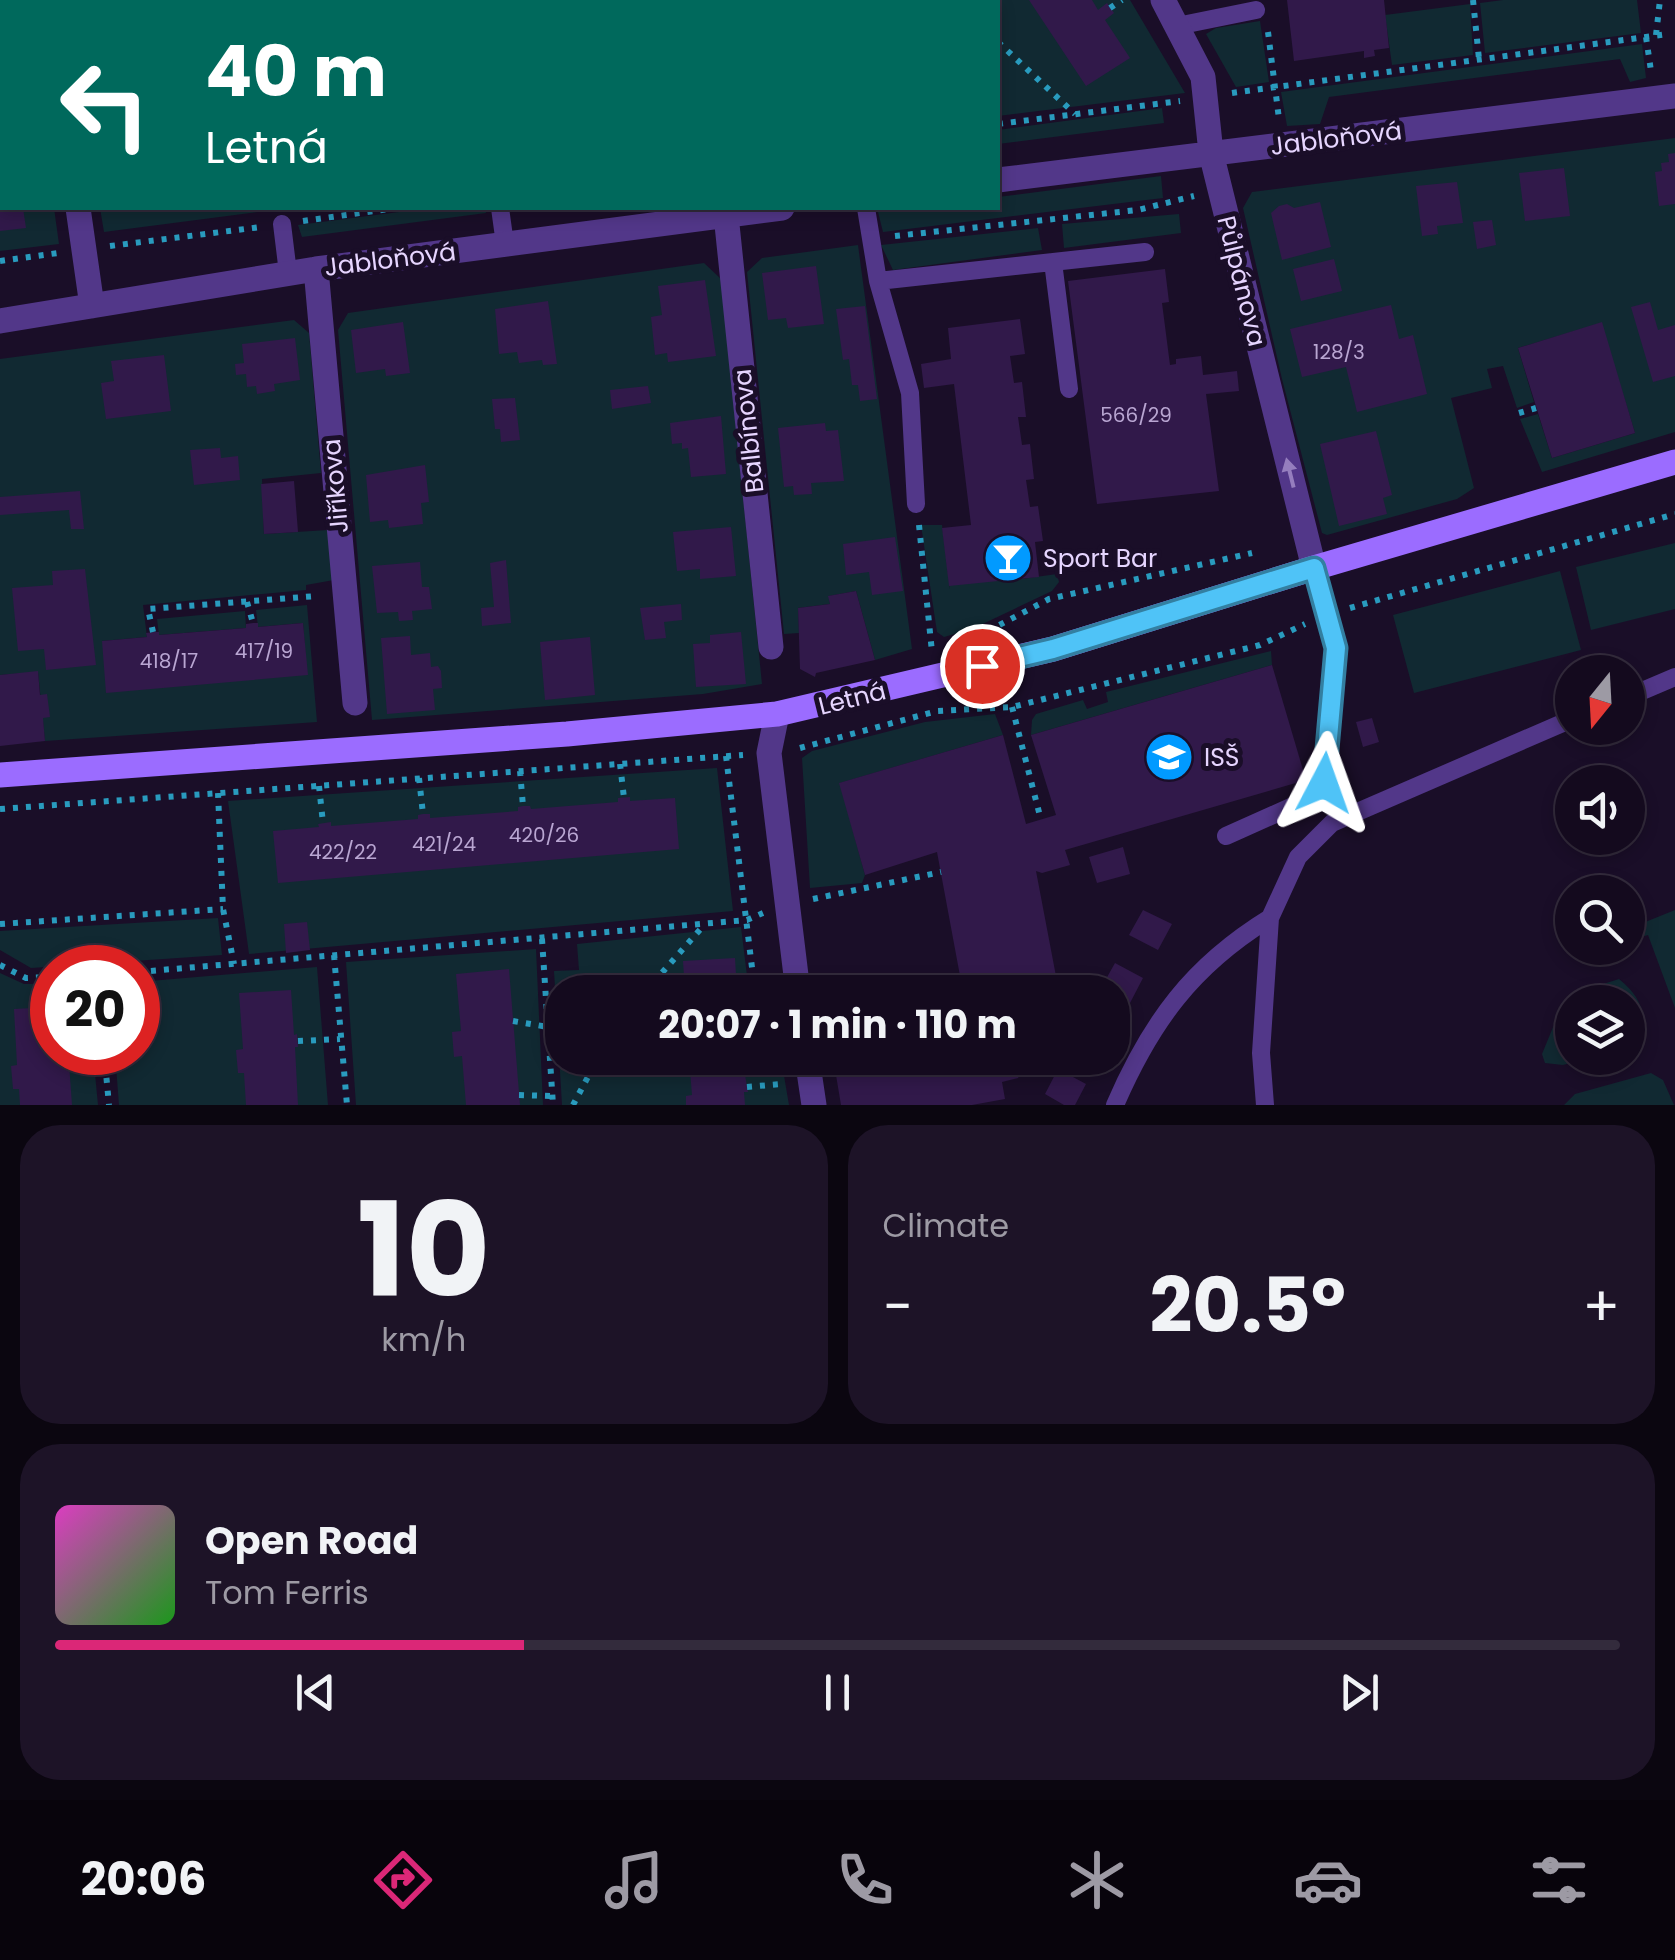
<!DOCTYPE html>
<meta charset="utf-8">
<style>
:root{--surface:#140a1e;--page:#1d1327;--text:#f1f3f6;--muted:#9d9aa4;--line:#332b3c;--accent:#db2777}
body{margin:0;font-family:Poppins,sans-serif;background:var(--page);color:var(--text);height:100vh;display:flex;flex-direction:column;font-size:38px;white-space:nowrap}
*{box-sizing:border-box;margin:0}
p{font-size:32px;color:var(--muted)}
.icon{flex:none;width:55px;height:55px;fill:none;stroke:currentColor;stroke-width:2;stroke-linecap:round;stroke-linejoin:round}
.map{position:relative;height:1105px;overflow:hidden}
.details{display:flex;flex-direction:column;gap:20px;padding:20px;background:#0b0610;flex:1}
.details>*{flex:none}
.hud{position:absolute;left:0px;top:0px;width:1000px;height:210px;box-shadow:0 5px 15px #0003,0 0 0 2px var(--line);background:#00695c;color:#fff;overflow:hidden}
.needle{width:65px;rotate:198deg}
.tools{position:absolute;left:1555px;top:655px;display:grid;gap:20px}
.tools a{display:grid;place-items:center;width:90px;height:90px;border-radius:50%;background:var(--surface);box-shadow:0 5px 15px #0003,0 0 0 2px var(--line);font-size:50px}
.speed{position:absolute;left:30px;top:945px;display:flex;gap:20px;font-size:50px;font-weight:700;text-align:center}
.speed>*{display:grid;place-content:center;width:130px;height:130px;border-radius:50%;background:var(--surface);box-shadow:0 5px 15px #0003,0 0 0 2px var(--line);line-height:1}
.speed .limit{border:15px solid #d22;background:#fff;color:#111}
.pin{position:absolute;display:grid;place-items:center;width:85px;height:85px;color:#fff;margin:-42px;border:5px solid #fff;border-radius:50%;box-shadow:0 2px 10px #0007}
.me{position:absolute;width:110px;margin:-55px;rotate:4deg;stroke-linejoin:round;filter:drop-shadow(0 0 8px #0008)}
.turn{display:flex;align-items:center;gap:35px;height:210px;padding:0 40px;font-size:45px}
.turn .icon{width:130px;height:130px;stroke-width:2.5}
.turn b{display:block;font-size:70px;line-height:85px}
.big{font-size:75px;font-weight:700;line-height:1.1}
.details .widget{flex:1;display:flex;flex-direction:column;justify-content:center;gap:15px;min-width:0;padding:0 35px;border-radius:40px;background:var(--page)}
.details .dial{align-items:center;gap:0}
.dial b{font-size:130px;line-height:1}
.song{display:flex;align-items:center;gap:30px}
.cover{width:120px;height:120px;border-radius:15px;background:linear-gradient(135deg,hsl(310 70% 55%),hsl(120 70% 35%))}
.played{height:10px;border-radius:5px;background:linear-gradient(90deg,var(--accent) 30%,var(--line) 30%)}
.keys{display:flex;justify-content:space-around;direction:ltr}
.heat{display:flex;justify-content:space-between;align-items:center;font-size:55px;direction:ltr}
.details .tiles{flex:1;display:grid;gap:20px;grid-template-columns:1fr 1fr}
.widget:last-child{grid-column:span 2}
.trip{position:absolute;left:545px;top:975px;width:585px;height:100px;border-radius:40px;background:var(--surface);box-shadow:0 5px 15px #0003,0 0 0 2px var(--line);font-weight:700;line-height:100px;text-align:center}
.menu{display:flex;height:160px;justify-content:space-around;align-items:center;background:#08040c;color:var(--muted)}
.menu .icon{width:70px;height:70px}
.menu .selected{color:var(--accent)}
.menu b{font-size:45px;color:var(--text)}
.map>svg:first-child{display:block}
.green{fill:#112932}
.building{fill:#31194a}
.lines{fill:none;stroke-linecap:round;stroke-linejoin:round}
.path{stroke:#299bbe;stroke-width:6;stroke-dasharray:5 8;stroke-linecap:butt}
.lane{stroke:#523789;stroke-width:18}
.street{stroke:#523789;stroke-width:25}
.secondary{stroke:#9b6cff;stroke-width:25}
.oneway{fill:#957ebe}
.route-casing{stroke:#337fa1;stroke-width:25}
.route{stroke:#4fc3f7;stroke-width:18}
.labels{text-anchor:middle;stroke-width:10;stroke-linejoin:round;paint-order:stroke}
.number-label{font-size:20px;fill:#b9a6d2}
.street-label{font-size:25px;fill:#e6d5ff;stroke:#1a0e28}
.poi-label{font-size:25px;fill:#e6d5ff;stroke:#1a0e28;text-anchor:start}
</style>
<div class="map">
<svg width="1675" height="1105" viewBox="0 0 1675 1105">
<rect width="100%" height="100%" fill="#1a0e28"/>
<path class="green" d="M 0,0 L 30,2 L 2,2 L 2,208 L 54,208 L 59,244 L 0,251 Z
M 905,0 L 1130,0 L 1185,93 L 998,116 L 998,2 Z
M 1503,0 L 1637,0 L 1641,33 L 1485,53 L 1480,3 Z
M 1470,4 L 1473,55 L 1392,65 L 1385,15 Z
M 1260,21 L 1269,82 L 1236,87 L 1206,34 L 1216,28 Z
M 1642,44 L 1646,78 L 1630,82 L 1620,59 L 1329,97 L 1320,124 L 1287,126 L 1281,92 Z
M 1162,108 L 1164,123 L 998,144 L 998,130 Z
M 1675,138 L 1675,432 L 1542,472 L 1520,419 L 1538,414 L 1552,458 L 1635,433 L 1601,323 L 1518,348 L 1534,402 L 1517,408 L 1503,366 L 1487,369 L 1492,388 L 1451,398 L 1474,488 L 1457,499 L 1327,535 L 1322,533 L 1282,379 L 1243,208 L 1252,192 Z
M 1161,176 L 1163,198 L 883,232 L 878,212 L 911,208 L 998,208 L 998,197 Z
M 100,208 L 264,208 L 265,211 L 104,232 Z
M 430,208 L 485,208 L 486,213 L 302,237 L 298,225 Z
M 1179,214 L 1181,233 L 1064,248 L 1062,224 Z
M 1038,228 L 1042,250 L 893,270 L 881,245 Z
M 858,245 L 912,649 L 875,660 L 856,591 L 829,596 L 830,604 L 798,608 L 799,633 L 784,634 L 747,272 L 762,258 Z
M 704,263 L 721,279 L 762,684 L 703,694 L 372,720 L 338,330 L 348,313 Z
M 294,320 L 309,333 L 321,473 L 262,479 L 264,534 L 328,530 L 334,580 L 306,585 L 306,590 L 143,605 L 147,637 L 102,641 L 307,675 L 303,623 L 258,627 L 256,610 L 307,605 L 317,722 L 45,741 L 38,672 L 0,675 L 0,359 Z
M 921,525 L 942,525 L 950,589 L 950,585 L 1013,577 L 1014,580 L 1057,574 L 1059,582 L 1052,591 L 972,629 L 944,637 L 937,632 Z
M 1675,543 L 1675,609 L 1591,630 L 1576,567 Z
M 1560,571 L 1581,650 L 1414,693 L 1393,615 Z
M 245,611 L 246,628 L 159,635 L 157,619 Z
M 1271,651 L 1272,665 L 1031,735 L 1032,720 L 1036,714 L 1083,700 L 1087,709 L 1108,702 L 1106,692 Z
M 995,714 L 1003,735 L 840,783 L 865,875 L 862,883 L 810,888 L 802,758 L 812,751 L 925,722 Z
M 717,768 L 733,911 L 249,954 L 228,801 Z
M 1675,910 L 1675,1008 L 1648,935 L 1628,941 L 1628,929 Z
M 218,918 L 222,955 L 31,968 L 0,950 L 0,931 Z
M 741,927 L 749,992 L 562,992 L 562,1058 L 781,1058 L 789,1105 L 562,1105 L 554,971 L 579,970 L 577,944 Z
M 536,949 L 543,1105 L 356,1105 L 346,962 Z
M 317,967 L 328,1105 L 119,1105 L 115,1053 L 138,1052 L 138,982 Z
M 0,973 L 24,984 L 52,984 L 52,1052 L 93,1053 L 98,1105 L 0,1105 Z
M 1619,979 C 1639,995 1645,1010 1645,1036 L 1628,1044 L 1628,1002 L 1578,1002 L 1600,985 Z
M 1572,1007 L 1572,1058 L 1588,1058 L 1563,1065 L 1545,1063 L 1542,1054 L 1556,1020 Z
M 1651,1073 L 1663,1080 L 1674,1105 L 1564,1105 L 1575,1094 Z"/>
<path class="building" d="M 1029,0 L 1092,0 L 1098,10 L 1107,3 L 1114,13 L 1105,20 L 1130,58 L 1086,86 Z
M 1287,0 L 1384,0 L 1389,48 L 1374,50 L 1375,56 L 1364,58 L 1364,51 L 1294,61 Z
M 1675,153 L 1675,204 L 1659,206 L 1655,172 L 1662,171 L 1661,163 L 1669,162 L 1668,154 Z
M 1564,168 L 1570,216 L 1525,221 L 1519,173 Z
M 1457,182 L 1463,223 L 1437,226 L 1438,234 L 1422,236 L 1416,186 Z
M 1320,202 L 1331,247 L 1282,260 L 1271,213 L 1279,206 L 1287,204 L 1294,208 Z
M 0,208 L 23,208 L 26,228 L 0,231 Z
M 1492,220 L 1496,245 L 1477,249 L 1473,222 Z
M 1334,259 L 1342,291 L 1301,301 L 1293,269 Z
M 816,266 L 824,324 L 788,328 L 786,318 L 768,320 L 762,273 Z
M 1165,269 L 1169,302 L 1162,303 L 1170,365 L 1176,364 L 1176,359 L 1201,356 L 1203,375 L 1237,371 L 1239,391 L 1206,394 L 1219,491 L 1097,504 L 1068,281 Z
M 705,280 L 716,356 L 668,362 L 667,353 L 655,355 L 651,317 L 662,315 L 658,286 Z
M 548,301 L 557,364 L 543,365 L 542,360 L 519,363 L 517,352 L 499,354 L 495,309 Z
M 1650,302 L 1658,330 L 1675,325 L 1675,376 L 1653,382 L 1631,307 Z
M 1391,305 L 1399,339 L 1413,335 L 1427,394 L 1357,412 L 1346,367 L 1302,377 L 1290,329 Z
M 865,306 L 877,399 L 860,401 L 858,385 L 852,385 L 849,359 L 843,360 L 836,309 Z
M 1020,319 L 1025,354 L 1010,356 L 1014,383 L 1022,382 L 1026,417 L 1018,417 L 1022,445 L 1030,444 L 1034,479 L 1026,480 L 1030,507 L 1038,506 L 1043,541 L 1035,542 L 1039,577 L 949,586 L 942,528 L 971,525 L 954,384 L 924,388 L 921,364 L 951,359 L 948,328 Z
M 403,322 L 410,373 L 386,376 L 385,369 L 356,373 L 351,330 Z
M 1602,322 L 1635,433 L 1552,458 L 1518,348 Z
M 295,338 L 300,380 L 274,384 L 275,391 L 257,394 L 256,386 L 247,387 L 246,374 L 236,375 L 235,364 L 244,363 L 242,344 Z
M 164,355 L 171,411 L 106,419 L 101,383 L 114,381 L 111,361 Z
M 648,386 L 651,403 L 612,409 L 610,390 Z
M 515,398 L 520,440 L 501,442 L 500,429 L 495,429 L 492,399 Z
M 721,416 L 726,474 L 691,477 L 688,448 L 682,449 L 682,443 L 672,444 L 670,423 Z
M 825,423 L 826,431 L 838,430 L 844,481 L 811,483 L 812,494 L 794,495 L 793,486 L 784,487 L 778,428 Z
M 1376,431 L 1392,495 L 1383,498 L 1387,514 L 1339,526 L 1320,444 Z
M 220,448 L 221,458 L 238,456 L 240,480 L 194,485 L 190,450 Z
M 425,465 L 429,502 L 421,503 L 423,524 L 389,528 L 388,520 L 370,522 L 366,475 Z
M 294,481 L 298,532 L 264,534 L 261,484 Z
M 80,491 L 84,529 L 71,529 L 69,510 L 0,515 L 0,497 Z
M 731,527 L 736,576 L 700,579 L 700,569 L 677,571 L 673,532 Z
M 895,537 L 903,591 L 872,595 L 869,572 L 846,575 L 843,544 Z
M 506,560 L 511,623 L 482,626 L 481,608 L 494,607 L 490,563 Z
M 420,562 L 422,587 L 429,587 L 432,609 L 412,611 L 413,620 L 399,621 L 398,612 L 377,613 L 372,566 Z
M 85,569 L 96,665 L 46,670 L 44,649 L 18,651 L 12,588 L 53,585 L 52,571 Z
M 856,591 L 875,660 L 816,673 L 815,677 L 800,669 L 798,608 L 830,604 L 828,596 Z
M 681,604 L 682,620 L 664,622 L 666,638 L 645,640 L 640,608 Z
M 253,623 L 258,623 L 258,627 L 303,623 L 308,675 L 106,693 L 102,641 L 147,637 L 146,633 L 153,632 L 159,632 L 159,635 L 246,628 L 246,624 Z
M 741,632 L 746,684 L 696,687 L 693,644 L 710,643 L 710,635 Z
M 410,636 L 411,655 L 430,653 L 431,667 L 438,666 L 441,671 L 442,688 L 433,689 L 435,710 L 387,714 L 381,638 Z
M 590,637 L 595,695 L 545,700 L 540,642 Z
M 1272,665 L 1306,780 L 1065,850 L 1070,865 L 1042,873 L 1036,871 L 1059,992 L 963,992 L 937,852 L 865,875 L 839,783 L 1003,735 L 1026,824 L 1056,815 L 1031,735 Z
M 38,671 L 40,695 L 47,694 L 50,717 L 43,718 L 45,741 L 0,746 L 0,675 Z
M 1372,718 L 1379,742 L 1363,747 L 1356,722 Z
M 630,797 L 630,801 L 675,798 L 679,849 L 278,883 L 273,831 L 319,827 L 318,824 L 331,822 L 331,826 L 418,819 L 418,815 L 423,814 L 430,814 L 430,818 L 518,811 L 518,807 L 523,806 L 530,806 L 531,809 L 618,802 L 618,798 Z
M 1123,847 L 1130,874 L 1097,883 L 1089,857 Z
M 1143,910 L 1172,924 L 1158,950 L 1129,935 Z
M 307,922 L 310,950 L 286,953 L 284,924 Z
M 735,958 L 737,992 L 685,992 L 683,961 Z
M 1115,963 L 1143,978 L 1130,1003 L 1101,988 Z
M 509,969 L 520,1105 L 466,1105 L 462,1056 L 454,1057 L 452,1032 L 461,1031 L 456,974 Z
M 291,990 L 294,1035 L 297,1034 L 298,1047 L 295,1047 L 298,1105 L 246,1105 L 244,1073 L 238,1073 L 236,1050 L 243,1049 L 239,993 Z
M 52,1007 L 52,1052 L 72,1052 L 73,1062 L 69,1063 L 72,1105 L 20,1105 L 19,1089 L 13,1089 L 11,1066 L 17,1065 L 14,1009 Z
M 689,1058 L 742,1058 L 748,1092 L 744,1092 L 745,1105 L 686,1105 L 686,1096 L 692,1095 Z
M 899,1058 L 1035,1058 L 1029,1075 L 1021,1072 L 1018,1078 L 1002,1082 L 1005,1099 L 972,1105 L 841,1105 L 835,1069 Z
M 1058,1069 L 1086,1084 L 1075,1105 L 1064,1105 L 1045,1094 Z"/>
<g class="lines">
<path class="path" d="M 249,0 L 250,2
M 473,0 L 473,2
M 687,0 L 688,2
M 899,0 L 905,2
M 1473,0 L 1479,59
M 1110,8 L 1122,0
M 1268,32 L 1279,119
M 1656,35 L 1660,0
M 1646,37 L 1651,71
M 998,42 L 1075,114
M 1232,93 L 1668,34
M 998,124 L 1180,101
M 303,221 L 396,208
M 895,236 L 1138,210 L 1194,196
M 110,246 L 261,227
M 0,261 L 58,253
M 1519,413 L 1536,408
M 919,525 L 932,652
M 247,602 L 253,623
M 1350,608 L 1675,514
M 988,631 L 1049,599 L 1252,553
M 153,632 L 148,609 L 317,596
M 1012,707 L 1041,820
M 800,748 L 937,711 L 1012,707 L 1260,645 L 1305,624
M 726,756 L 755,992
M 620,764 L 624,798
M 520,771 L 523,806
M 419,778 L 423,814
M 319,786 L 323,823
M 218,793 L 223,909 L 234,964
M 0,809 L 743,755
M 813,899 L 941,872
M 0,924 L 223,909
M 542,939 L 553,1105
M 334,955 L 347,1105
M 0,965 L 26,978 L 52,977
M 138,972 L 747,920 L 763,913
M 645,992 L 705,924
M 513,1021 L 548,1027
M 298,1041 L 340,1039
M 104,1052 L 109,1105
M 72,1057 L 105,1056
M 747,1087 L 781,1084
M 519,1095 L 552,1096
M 573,1105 L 598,1058"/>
<path class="lane" d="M 1177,26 L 1256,10
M 500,208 L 505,244
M 866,208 L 878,281 L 910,393 L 916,504
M 282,224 L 288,273
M 1053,262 L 1069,389
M 878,281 L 1145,252
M 1628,697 L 1675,677
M 1226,836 L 1313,797 L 1324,783 L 1336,648 L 1314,568
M 1115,1105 C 1151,1022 1192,966 1270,918
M 1265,1105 L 1261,1053 L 1270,918 L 1298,857 L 1332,823 L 1572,719"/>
<path class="street" d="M 52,0 L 52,2
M 1163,0 L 1203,77 L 1211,153 L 1314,568
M 998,180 L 1675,96
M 78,208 L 92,306
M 726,215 L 771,647
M 316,269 L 355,703
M 0,321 L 316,269 L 782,208
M 777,714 L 769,753 L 798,992
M 807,1058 L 814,1105"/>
<path class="secondary" d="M 0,775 L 567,734 L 777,714 L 1053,649 L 1314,568 L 1675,462"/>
</g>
<defs><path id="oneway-solid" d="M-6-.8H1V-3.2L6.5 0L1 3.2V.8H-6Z" transform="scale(2.5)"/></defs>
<use class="oneway" href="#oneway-solid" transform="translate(1290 473) rotate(-104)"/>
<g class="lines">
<g class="route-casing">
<path id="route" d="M 982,666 L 1053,649 L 1314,568 L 1336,648 L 1324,783"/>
</g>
<use href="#route" class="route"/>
</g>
<defs>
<g id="bar-disc" transform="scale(2.5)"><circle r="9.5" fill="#019aff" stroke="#1a0e28"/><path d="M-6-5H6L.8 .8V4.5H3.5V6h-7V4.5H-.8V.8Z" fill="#fff"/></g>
<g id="school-disc" transform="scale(2.5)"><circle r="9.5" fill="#019aff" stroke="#1a0e28"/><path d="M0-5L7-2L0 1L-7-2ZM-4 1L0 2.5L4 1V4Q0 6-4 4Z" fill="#fff"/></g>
</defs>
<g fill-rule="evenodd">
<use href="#bar-disc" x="1008" y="558"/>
<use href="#school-disc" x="1169" y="757"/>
</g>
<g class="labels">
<g class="number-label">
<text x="1339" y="359">128/3</text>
<text x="1136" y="422">566/29</text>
<text x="264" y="658">417/19</text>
<text x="169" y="668">418/17</text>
<text x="544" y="842">420/26</text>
<text x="444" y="851">421/24</text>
<text x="343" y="859">422/22</text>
</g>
<g class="street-label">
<text transform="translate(1336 138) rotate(-7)" y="9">Jabloňová</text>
<text transform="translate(390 259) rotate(-7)" y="9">Jabloňová</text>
<text transform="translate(1242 281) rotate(76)" y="9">Půlpánova</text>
<text transform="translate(748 431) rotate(-96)" y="9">Balbínova</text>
<text transform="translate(335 486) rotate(-95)" y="9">Jiříkova</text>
<text transform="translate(852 698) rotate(-14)" y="9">Letná</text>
</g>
<g class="poi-label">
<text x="1043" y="567">Sport Bar</text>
<text x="1204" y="766">ISŠ</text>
</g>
</g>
</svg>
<div class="tools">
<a><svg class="needle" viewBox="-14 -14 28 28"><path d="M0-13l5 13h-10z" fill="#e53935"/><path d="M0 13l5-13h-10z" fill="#9d9aa4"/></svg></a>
<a><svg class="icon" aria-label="sound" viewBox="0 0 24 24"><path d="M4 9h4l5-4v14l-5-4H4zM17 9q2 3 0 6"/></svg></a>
<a><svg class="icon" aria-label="search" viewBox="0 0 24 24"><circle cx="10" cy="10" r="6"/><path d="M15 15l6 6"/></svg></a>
<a><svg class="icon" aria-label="layers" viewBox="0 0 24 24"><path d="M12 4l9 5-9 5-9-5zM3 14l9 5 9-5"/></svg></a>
</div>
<div class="speed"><div class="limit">20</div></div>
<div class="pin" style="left:982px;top:666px;background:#d93025"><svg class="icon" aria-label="arrive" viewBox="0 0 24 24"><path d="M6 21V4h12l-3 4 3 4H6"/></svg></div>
<svg class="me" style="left:1324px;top:783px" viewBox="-20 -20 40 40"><path d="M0-17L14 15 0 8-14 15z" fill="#4fc3f7" stroke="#fff" stroke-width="4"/></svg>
<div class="trip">20:07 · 1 min · 110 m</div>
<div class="hud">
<div class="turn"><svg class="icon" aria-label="left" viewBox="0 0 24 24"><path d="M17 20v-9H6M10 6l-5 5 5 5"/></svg><div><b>40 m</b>Letná</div></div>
</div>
</div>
<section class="details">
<div class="tiles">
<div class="widget dial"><b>10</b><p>km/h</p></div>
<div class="widget"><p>Climate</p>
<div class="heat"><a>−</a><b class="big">20.5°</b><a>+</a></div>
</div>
<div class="widget">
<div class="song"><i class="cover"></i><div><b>Open Road</b><p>Tom Ferris</p></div></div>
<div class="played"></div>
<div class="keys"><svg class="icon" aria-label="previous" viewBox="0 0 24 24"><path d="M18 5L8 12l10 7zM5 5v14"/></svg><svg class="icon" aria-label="pause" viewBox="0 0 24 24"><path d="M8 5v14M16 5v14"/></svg><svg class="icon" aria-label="next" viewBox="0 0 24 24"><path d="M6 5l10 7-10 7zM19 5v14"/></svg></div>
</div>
</div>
</section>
<nav class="menu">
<b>20:06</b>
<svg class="icon selected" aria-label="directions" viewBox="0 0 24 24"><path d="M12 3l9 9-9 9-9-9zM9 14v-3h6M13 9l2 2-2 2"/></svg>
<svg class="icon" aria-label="music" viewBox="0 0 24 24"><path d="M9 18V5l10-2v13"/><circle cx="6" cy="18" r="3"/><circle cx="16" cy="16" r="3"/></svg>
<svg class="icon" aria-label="phone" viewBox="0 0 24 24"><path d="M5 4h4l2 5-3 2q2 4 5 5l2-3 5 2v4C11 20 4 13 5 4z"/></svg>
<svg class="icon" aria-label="climate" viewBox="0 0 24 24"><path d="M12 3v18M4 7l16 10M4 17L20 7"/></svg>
<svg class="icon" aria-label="car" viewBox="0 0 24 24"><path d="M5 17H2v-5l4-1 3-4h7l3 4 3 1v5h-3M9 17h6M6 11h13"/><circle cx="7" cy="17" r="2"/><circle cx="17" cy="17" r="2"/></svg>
<svg class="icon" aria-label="filters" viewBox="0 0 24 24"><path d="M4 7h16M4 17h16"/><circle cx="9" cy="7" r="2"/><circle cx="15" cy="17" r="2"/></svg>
</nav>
